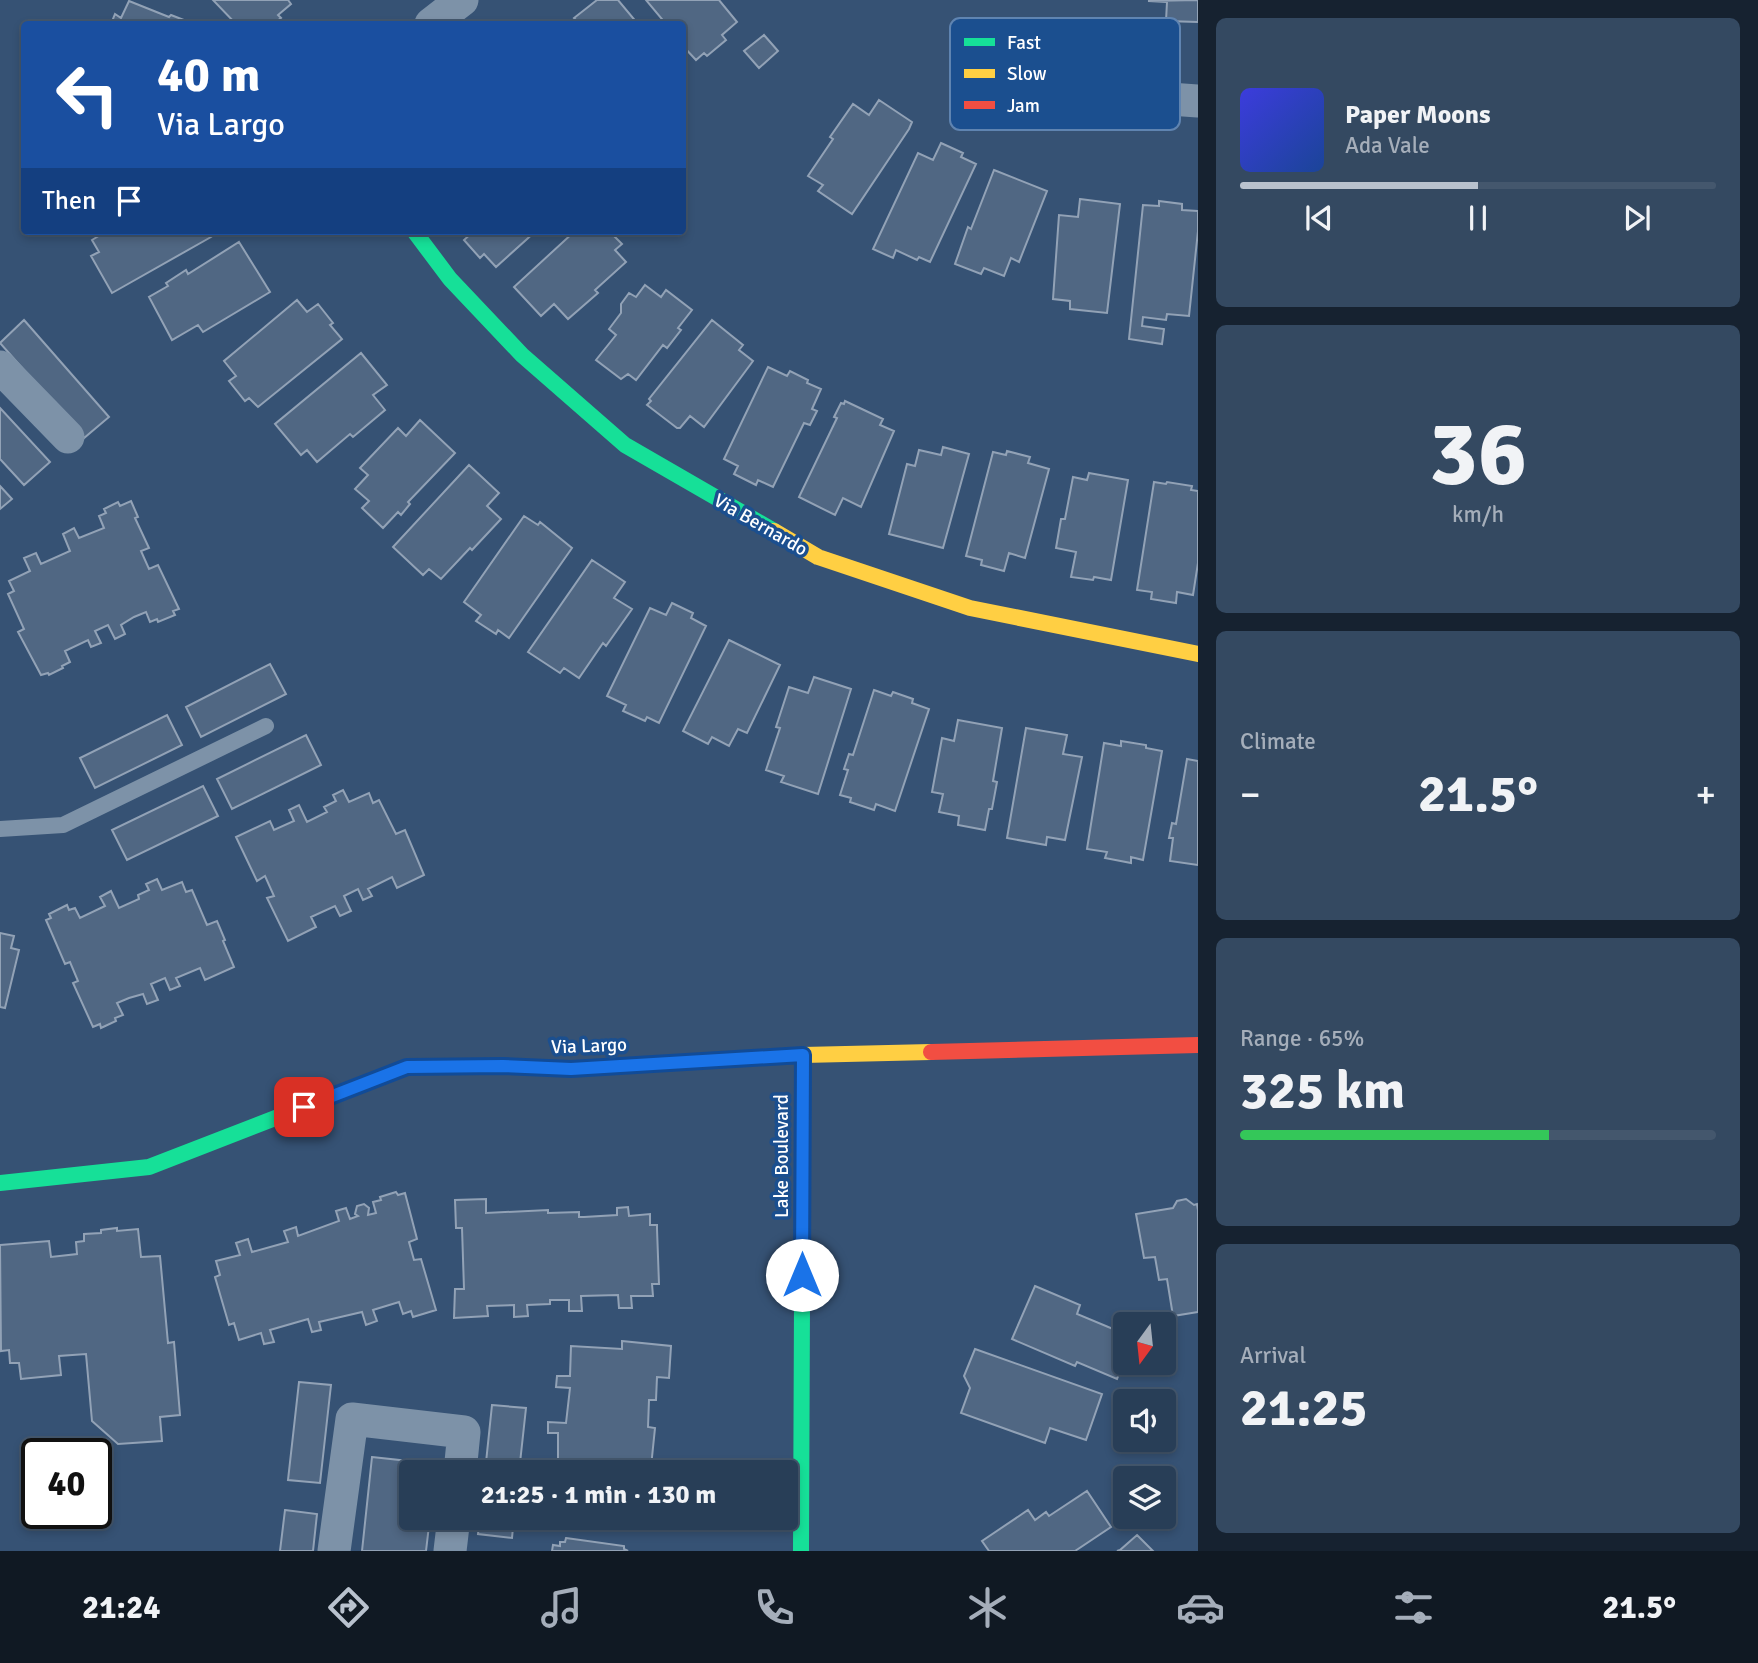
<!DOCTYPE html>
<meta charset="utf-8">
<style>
:root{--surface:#283e57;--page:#344961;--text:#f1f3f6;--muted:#a5aeba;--line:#44576d;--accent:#b9c2ce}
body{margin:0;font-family:Signika,sans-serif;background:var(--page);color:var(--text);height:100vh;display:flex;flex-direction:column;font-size:26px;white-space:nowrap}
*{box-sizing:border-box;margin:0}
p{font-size:23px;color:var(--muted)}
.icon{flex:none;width:38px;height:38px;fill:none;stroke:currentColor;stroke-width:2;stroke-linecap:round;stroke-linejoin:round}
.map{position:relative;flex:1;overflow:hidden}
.panel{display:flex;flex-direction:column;gap:18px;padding:18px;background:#162230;width:560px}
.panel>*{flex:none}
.guide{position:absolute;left:21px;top:21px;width:665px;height:214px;border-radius:7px;box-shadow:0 4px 10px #0003,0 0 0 2px var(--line);background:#1a4fa0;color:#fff;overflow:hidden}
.needle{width:46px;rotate:195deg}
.tools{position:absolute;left:1113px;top:1312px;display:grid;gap:14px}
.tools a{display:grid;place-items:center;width:63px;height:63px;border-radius:7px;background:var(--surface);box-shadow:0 4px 10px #0003,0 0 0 2px var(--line);font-size:35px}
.speed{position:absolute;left:21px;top:1438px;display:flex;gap:14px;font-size:35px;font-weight:700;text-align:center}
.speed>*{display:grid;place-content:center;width:91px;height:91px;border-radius:50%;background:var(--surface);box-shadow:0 4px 10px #0003,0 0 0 2px var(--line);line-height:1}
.speed .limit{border:4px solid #111;border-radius:10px;background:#fff;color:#111}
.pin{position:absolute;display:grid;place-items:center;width:60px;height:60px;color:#fff;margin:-30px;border-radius:14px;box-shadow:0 4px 10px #0006}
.me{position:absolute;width:77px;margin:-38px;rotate:0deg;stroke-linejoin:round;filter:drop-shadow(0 0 5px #0008)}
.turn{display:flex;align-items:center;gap:24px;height:147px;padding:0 21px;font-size:32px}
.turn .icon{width:91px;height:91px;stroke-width:2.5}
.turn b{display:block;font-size:49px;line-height:60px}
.then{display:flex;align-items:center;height:66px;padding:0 21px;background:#0003;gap:14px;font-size:26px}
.big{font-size:52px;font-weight:700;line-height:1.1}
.panel .tile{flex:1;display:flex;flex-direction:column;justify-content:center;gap:10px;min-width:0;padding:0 24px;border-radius:10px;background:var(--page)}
.panel .dial{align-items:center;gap:0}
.dial b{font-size:91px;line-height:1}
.song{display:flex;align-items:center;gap:21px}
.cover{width:84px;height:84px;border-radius:10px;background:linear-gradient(135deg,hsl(240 70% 55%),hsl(220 70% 35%))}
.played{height:7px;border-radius:4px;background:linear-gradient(90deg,var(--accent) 50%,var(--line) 50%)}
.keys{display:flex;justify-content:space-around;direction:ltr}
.heat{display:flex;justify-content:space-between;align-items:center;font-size:38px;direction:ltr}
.charge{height:10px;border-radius:5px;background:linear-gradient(90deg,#34c759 65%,var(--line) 0)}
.trip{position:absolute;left:399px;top:1460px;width:399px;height:70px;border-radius:7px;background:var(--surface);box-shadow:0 4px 10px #0003,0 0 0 2px var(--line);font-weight:700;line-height:70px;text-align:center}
.tabs{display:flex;height:112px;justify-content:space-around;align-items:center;background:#101923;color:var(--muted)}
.tabs .icon{width:49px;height:49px}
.tabs .active{color:var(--accent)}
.tabs b{font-size:32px;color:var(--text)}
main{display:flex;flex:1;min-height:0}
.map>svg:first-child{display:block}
.building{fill:#506783;stroke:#92a2b6;stroke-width:2}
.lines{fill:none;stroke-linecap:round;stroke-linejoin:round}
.lane{stroke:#7d92a8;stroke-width:16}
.street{stroke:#7d92a8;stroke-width:33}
.fast{stroke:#16e098;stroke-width:16}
.slow{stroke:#ffcf43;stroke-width:16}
.jam{stroke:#f24e42;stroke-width:16}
.route-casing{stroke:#114b97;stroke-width:18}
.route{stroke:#1a73e8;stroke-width:12}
.labels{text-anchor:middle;stroke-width:7;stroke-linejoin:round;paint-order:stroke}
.street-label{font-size:19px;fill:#fff;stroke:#1b4f8f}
.key{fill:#1b4f8f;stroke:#5f84b1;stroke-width:2}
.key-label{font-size:19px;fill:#fff}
</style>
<main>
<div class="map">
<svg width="1198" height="1551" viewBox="0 0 1198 1551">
<rect width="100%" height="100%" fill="#365274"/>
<path class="building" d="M 213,0 L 288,0 L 291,4 L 278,15 L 281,18 L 273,24 L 236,24 Z
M 597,0 L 618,0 L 638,24 L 580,24 L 574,18 Z
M 646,0 L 719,0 L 737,22 L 722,35 L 726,40 L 707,56 L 704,53 L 696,60 L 682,45 L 682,24 L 666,24 Z
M 1198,0 L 1198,22 L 1166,21 L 1167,2 L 1148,1 Z
M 129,1 L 169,17 L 171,15 L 194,24 L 111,24 L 115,14 L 121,18 Z
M 764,35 L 778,51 L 759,68 L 744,51 Z
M 879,100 L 912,122 L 909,129 L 852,214 L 818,191 L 823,185 L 808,176 L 833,139 L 830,137 L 853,104 L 869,115 Z
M 941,143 L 963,153 L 961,157 L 976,164 L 930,262 L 919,257 L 917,260 L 896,250 L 893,258 L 873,249 L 918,153 L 933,160 Z
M 994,170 L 1047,191 L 1019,262 L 1011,258 L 1004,276 L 984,268 L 981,274 L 955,264 L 968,227 L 971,229 Z
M 1080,199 L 1120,204 L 1107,313 L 1070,309 L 1070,301 L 1053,299 L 1059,215 L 1078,217 Z
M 1159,201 L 1182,204 L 1182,210 L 1198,211 L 1198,231 L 1189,316 L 1167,314 L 1166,320 L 1143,317 L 1142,326 L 1164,329 L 1162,344 L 1129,339 L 1143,205 L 1159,206 Z
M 107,231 L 207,231 L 211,237 L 112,293 L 91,256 L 99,252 L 92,240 Z
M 474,231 L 536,231 L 496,267 L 484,254 L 480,258 L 464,240 Z
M 575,231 L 609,231 L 622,244 L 615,250 L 626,262 L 595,290 L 598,293 L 568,319 L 554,304 L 541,316 L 514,287 Z
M 239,242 L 270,292 L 203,332 L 198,325 L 172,340 L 149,297 L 168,286 L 166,283 L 186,270 L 188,274 Z
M 645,285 L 661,297 L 666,290 L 692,310 L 678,328 L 681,330 L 667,348 L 663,345 L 636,380 L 628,374 L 621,379 L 596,360 L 616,335 L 609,329 L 621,313 L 621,304 L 629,293 L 636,297 Z
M 297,300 L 307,312 L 318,304 L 333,323 L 330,325 L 342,339 L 258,407 L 249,398 L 245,401 L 229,381 L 236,376 L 224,361 Z
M 24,320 L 109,417 L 84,438 L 0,343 Z
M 712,320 L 743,345 L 739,350 L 753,361 L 704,427 L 690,416 L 680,428 L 677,428 L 647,405 L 651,401 L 649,399 Z
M 361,353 L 387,385 L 373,395 L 385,410 L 353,437 L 350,434 L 317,462 L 307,450 L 301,455 L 275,424 Z
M 768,367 L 787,376 L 790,371 L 808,380 L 807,383 L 821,389 L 812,409 L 817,411 L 810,425 L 804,423 L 773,487 L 758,480 L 756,485 L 734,474 L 738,466 L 724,459 Z
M 845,401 L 883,419 L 880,425 L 894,431 L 861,507 L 843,498 L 835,515 L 799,497 L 837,418 L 834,417 L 841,403 L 844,404 Z
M 0,408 L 50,462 L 24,485 L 0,459 Z
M 420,420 L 455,453 L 408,502 L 410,504 L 401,515 L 398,512 L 383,528 L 362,508 L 369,501 L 355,489 L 368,475 L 360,468 L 398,428 L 406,436 Z
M 943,447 L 969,454 L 943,548 L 889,534 L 907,464 L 915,466 L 919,450 L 941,455 Z
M 1007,451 L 1030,457 L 1028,463 L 1049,469 L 1025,558 L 1009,553 L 1004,571 L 981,565 L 982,560 L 966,556 L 993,452 L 1006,455 Z
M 469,465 L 499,493 L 487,506 L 501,519 L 472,550 L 470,548 L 441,579 L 429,569 L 423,575 L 393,547 Z
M 1089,473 L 1128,480 L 1111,580 L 1094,577 L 1093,580 L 1071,577 L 1076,552 L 1056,548 L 1061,519 L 1065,519 L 1073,477 L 1087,480 Z
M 1154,482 L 1166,484 L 1167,482 L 1192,486 L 1191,490 L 1198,491 L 1198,563 L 1193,595 L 1177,592 L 1176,603 L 1151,599 L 1152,592 L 1137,590 Z
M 0,486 L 12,499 L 0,509 Z
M 131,501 L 138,517 L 135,518 L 149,548 L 141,551 L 149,569 L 158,565 L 179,609 L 173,611 L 175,615 L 158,622 L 157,619 L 150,622 L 146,612 L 134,617 L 121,625 L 125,634 L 115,639 L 108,625 L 95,631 L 101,643 L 91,647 L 88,640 L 65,651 L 70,662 L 62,666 L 63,668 L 49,675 L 48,673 L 41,675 L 18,632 L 24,629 L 8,594 L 14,591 L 9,581 L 30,571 L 24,558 L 36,553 L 41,564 L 70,551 L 63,534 L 74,528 L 79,538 L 104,528 L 99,516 L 106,513 L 104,509 L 118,502 L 120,506 Z
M 524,516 L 538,525 L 540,522 L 572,548 L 509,638 L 498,630 L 496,634 L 476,621 L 481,615 L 464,602 Z
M 592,560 L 625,582 L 614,598 L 632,609 L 606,646 L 603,643 L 579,678 L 564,668 L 560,673 L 528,652 Z
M 672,603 L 693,613 L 691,618 L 706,626 L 659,723 L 647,717 L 645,721 L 623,711 L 626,705 L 607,696 L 650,608 L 666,615 Z
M 729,640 L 780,665 L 747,733 L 738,729 L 729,746 L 712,737 L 708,744 L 683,731 Z
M 270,664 L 286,694 L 201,737 L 186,707 Z
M 814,677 L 851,689 L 818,794 L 781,782 L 784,776 L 766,770 L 780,728 L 776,727 L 789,687 L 808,693 Z
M 874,690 L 891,696 L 893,692 L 913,699 L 912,703 L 929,709 L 895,811 L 876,804 L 874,810 L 850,802 L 851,798 L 840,795 L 848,770 L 844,769 L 849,754 L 853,755 Z
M 167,715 L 182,745 L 95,788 L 80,758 Z
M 958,720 L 1002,728 L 993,781 L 997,782 L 992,809 L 989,809 L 985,830 L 958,825 L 959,816 L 939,812 L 943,794 L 932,792 L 942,738 L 954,741 Z
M 1026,728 L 1067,735 L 1063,754 L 1082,757 L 1065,840 L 1047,837 L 1046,845 L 1007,838 Z
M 306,735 L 321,765 L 232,809 L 217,779 Z
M 1121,741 L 1146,745 L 1146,748 L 1162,751 L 1143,860 L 1131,857 L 1131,863 L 1105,858 L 1107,852 L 1087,849 L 1104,743 L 1121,746 Z
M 1187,759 L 1198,761 L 1198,865 L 1170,861 L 1173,838 L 1169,838 L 1172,823 L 1176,824 Z
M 203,786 L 218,816 L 127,860 L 112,830 Z
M 343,790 L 349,802 L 369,793 L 373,803 L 379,800 L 396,834 L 405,830 L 424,875 L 397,888 L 392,877 L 368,889 L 372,896 L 363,900 L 358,889 L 344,896 L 351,911 L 340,916 L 335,906 L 311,917 L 316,927 L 288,941 L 267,898 L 274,896 L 265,876 L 257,881 L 236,837 L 270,821 L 274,830 L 294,821 L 289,810 L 299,805 L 307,822 L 327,812 L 324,807 L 336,801 L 333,795 Z
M 157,879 L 162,890 L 182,882 L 186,892 L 192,890 L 207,925 L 217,921 L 225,940 L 223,941 L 234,967 L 205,980 L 200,968 L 176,978 L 180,986 L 170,990 L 165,978 L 151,984 L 158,1000 L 147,1004 L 143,994 L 129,998 L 117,1003 L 123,1015 L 115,1018 L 116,1021 L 101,1028 L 100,1024 L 93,1027 L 73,983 L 78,981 L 70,962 L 65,964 L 46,920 L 51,918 L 49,914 L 67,905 L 69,910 L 75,908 L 80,918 L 105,906 L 100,897 L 111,891 L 119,908 L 139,899 L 138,895 L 149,890 L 146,884 Z
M 0,933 L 14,936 L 11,948 L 19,950 L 5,1008 L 0,1007 Z
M 396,1192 L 398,1195 L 405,1193 L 417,1239 L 409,1242 L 414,1260 L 421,1259 L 436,1310 L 413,1317 L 411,1311 L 403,1314 L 399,1302 L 373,1310 L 377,1321 L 366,1325 L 362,1312 L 319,1322 L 321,1330 L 312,1332 L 308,1319 L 270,1330 L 274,1342 L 264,1344 L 261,1333 L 239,1340 L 234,1323 L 229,1325 L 215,1277 L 220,1275 L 216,1261 L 240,1255 L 236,1243 L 248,1239 L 252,1252 L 288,1242 L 284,1231 L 296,1227 L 298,1236 L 339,1221 L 336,1211 L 346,1208 L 350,1219 L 358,1216 L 355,1214 L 357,1206 L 364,1204 L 369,1208 L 368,1215 L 376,1213 L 373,1202 L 381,1200 L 380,1197 Z
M 486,1199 L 486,1213 L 548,1210 L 548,1213 L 579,1212 L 579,1217 L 584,1217 L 617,1215 L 617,1208 L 628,1207 L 629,1216 L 650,1214 L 650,1225 L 657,1225 L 657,1229 L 659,1284 L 652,1284 L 653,1296 L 631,1296 L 632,1308 L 619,1308 L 618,1295 L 581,1296 L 582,1311 L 569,1311 L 569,1300 L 550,1300 L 550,1304 L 527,1305 L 528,1316 L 514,1317 L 514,1305 L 487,1306 L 488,1316 L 454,1318 L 455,1289 L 464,1289 L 462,1228 L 456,1228 L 455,1200 Z
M 1186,1199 L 1194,1205 L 1197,1204 L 1198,1210 L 1198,1312 L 1173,1316 L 1167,1279 L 1159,1280 L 1155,1257 L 1144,1258 L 1136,1214 L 1173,1208 L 1177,1201 Z
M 117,1228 L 117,1231 L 138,1229 L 141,1257 L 160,1256 L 168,1343 L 174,1342 L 180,1415 L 160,1417 L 162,1441 L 118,1444 L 92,1421 L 86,1354 L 59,1356 L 61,1375 L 21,1379 L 19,1363 L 10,1363 L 9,1350 L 1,1351 L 0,1245 L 49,1241 L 51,1257 L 77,1254 L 76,1242 L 84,1241 L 84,1234 L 101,1233 L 101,1230 Z
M 1035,1286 L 1080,1305 L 1077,1314 L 1125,1334 L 1125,1359 L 1117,1379 L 1077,1362 L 1075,1366 L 1012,1339 Z
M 622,1341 L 671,1346 L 669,1378 L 657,1377 L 656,1400 L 649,1400 L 648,1427 L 655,1428 L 651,1467 L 663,1467 L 663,1472 L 545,1472 L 545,1460 L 558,1461 L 558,1433 L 548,1433 L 548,1422 L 566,1423 L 570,1388 L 556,1387 L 557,1376 L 570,1376 L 571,1346 L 622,1349 Z
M 975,1349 L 1102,1394 L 1086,1440 L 1050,1428 L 1045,1443 L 961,1413 L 970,1388 L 964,1376 Z
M 299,1382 L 331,1385 L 320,1483 L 288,1480 Z
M 492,1405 L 526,1408 L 519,1472 L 485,1472 Z
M 372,1457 L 436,1464 L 436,1472 L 411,1472 L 411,1517 L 430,1517 L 426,1551 L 362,1551 Z
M 1087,1491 L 1111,1527 L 1075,1551 L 989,1551 L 982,1541 L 1028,1510 L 1035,1520 L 1046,1512 L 1049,1516 Z
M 285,1510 L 317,1514 L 313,1551 L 280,1551 Z
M 480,1517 L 514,1517 L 512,1538 L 478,1534 Z
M 1137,1535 L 1153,1551 L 1117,1551 L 1120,1550 Z
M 566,1538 L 624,1546 L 624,1549 L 628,1551 L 552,1551 L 553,1545 L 560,1546 L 560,1542 L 565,1542 Z"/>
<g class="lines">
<path class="lane" d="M 0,829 L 63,825 L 266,726"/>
<path class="street" d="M 431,24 L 462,0
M 1019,51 L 1142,97 L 1198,101
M 0,367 L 68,437
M 334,1551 L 352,1419 L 464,1432 L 460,1472
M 450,1551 L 454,1517"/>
<path class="fast" d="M 414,231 L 450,279 L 522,355 L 625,445 L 774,531
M 0,1183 L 149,1167 L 381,1077
M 801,1551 L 803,1055"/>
<path class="slow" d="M 774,531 L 818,557 L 970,608 L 1198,654
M 381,1077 L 407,1067 L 503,1066 L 571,1069 L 803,1055 L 931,1052"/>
<path class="jam" d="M 931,1052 L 1198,1045"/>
</g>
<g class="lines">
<g class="route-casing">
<path id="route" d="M 304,1107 L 407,1067 L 503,1066 L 571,1069 L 803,1055 L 802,1275"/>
</g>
<use href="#route" class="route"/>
</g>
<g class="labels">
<g class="street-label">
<text transform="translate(761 524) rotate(30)" y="7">Via Bernardo</text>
<text transform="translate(589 1045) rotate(-2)" y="7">Via Largo</text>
<text transform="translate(781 1156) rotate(-90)" y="7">Lake Boulevard</text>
</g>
</g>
<rect x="950" y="18" width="230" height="112" rx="10" class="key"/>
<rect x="964" y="38" width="31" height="8" fill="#16e098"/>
<rect x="964" y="69" width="31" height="9" fill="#ffcf43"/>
<rect x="964" y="101" width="31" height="8" fill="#f24e42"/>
<g class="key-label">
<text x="1007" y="49">Fast</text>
<text x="1007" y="80">Slow</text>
<text x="1007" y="112">Jam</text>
</g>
</svg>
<div class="tools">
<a><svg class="needle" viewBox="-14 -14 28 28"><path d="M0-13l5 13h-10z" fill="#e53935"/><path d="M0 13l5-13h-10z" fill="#a5aeba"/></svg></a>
<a><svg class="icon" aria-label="sound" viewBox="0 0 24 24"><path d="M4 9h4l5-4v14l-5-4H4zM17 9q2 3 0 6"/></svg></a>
<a><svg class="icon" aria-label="layers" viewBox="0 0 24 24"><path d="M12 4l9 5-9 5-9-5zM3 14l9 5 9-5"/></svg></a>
</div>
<div class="speed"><div class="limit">40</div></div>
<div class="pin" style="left:304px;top:1107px;background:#d93025"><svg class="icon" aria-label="arrive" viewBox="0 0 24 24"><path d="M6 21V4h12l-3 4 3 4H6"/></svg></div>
<svg class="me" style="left:802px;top:1275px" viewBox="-20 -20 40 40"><circle r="19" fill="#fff"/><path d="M0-13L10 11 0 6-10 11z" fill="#1a73e8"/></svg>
<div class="trip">21:25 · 1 min · 130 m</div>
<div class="guide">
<div class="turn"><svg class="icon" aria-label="left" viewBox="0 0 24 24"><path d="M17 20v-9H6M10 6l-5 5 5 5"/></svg><div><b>40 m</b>Via Largo</div></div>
<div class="then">Then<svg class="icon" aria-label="arrive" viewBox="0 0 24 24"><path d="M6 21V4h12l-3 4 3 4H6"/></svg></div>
</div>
</div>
<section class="panel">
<div class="tile">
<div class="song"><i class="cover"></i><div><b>Paper Moons</b><p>Ada Vale</p></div></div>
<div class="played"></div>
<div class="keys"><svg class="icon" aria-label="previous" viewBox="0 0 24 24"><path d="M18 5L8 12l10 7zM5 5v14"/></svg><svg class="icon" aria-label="pause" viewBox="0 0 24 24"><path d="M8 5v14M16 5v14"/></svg><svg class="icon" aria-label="next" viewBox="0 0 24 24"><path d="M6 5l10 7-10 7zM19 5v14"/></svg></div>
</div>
<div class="tile dial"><b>36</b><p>km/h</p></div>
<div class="tile"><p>Climate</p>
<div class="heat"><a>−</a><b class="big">21.5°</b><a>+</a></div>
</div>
<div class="tile"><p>Range · 65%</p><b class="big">325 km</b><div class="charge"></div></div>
<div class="tile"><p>Arrival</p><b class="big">21:25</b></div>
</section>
</main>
<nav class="tabs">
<b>21:24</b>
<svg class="icon active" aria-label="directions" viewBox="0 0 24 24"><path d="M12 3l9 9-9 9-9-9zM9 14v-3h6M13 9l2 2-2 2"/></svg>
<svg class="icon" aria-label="music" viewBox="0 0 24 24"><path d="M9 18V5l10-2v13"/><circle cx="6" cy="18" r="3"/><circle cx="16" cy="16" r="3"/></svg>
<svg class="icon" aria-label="phone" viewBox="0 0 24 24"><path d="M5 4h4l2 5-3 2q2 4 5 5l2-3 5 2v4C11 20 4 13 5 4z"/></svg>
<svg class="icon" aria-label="climate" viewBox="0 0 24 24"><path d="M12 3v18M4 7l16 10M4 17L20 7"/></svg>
<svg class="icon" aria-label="car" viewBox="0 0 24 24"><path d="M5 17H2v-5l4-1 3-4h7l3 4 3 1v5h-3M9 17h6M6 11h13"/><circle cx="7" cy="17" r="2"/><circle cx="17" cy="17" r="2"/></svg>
<svg class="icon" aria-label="filters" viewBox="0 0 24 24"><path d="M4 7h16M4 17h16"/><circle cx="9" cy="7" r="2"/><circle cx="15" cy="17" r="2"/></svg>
<b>21.5°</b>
</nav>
